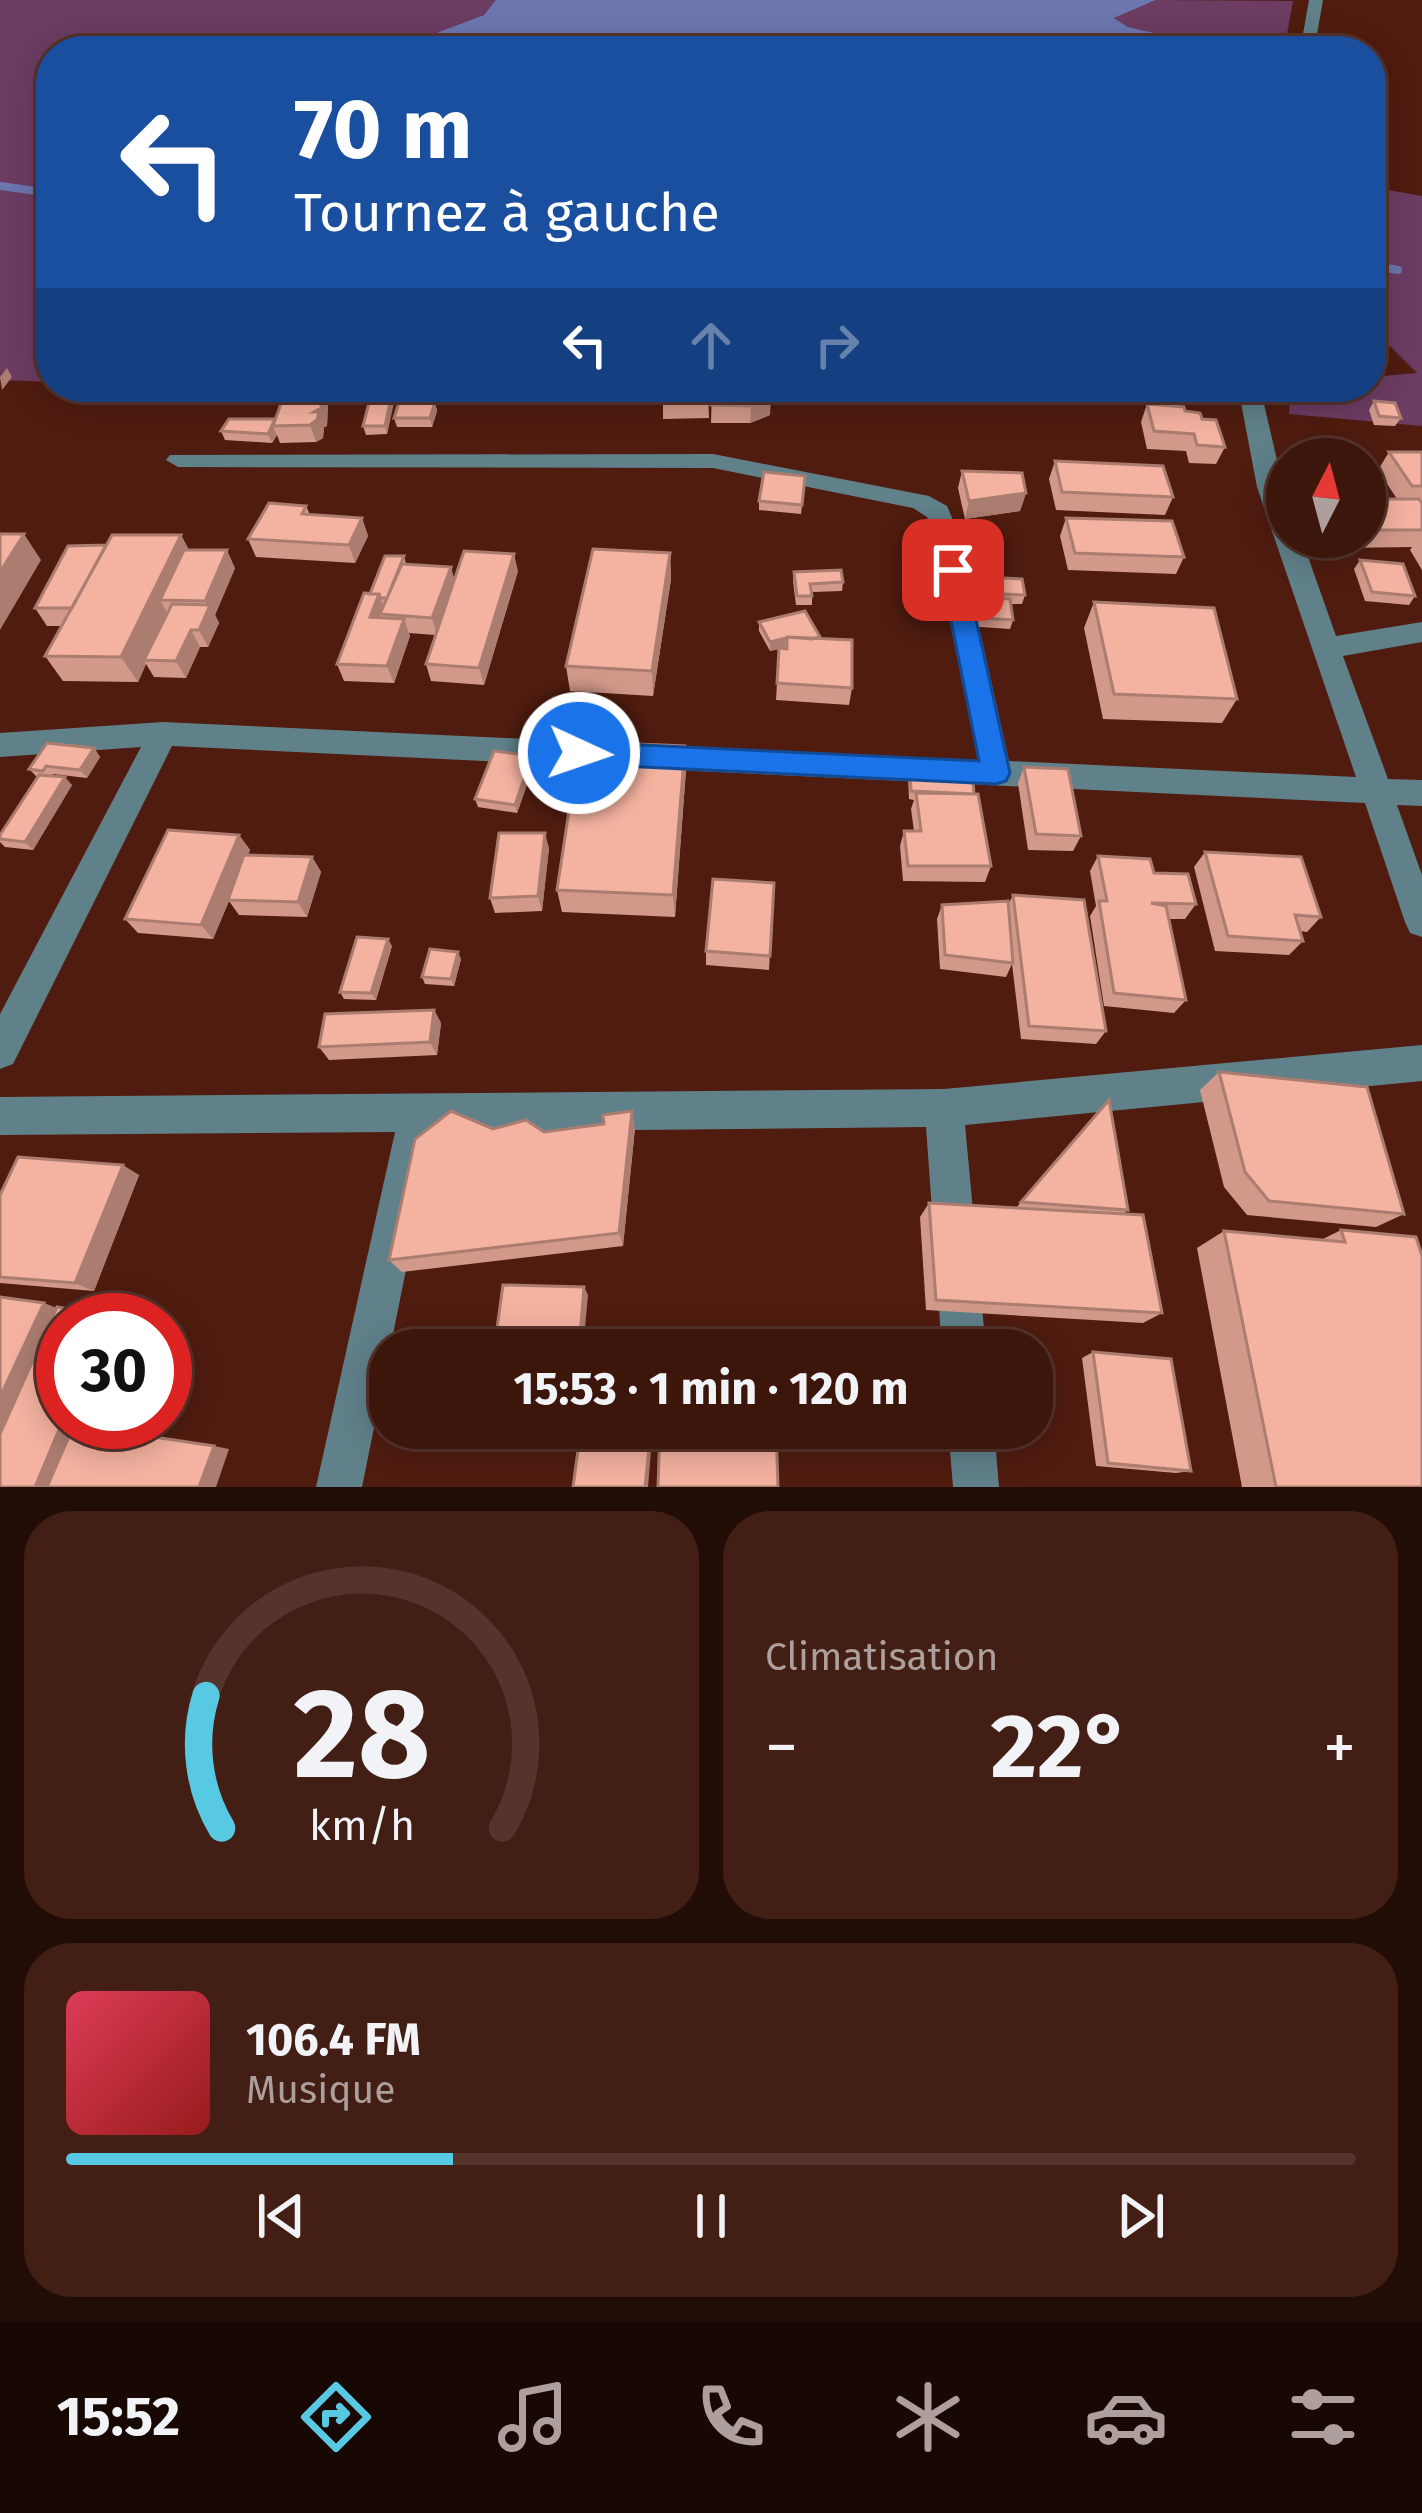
<!DOCTYPE html>
<html lang="fr">
<meta charset="utf-8">
<style>
:root{--surface:#3c150b;--page:#431e14;--text:#f1f3f6;--muted:#ac9f9d;--line:#55342c;--accent:#58c9e3}
body{margin:0;font-family:"Fira Sans",sans-serif;background:var(--page);color:var(--text);height:100vh;display:flex;flex-direction:column;font-size:45px;white-space:nowrap}
*{box-sizing:border-box;margin:0}
p{font-size:39px;color:var(--muted)}
.icon{flex:none;width:66px;height:66px;fill:none;stroke:currentColor;stroke-width:2;stroke-linecap:round;stroke-linejoin:round}
.map{position:relative;height:1487px;overflow:hidden}
.panel{display:flex;flex-direction:column;gap:24px;padding:24px;background:#210c06;flex:1}
.panel>*{flex:none}
.guide{position:absolute;left:36px;top:36px;width:1350px;height:366px;border-radius:48px;box-shadow:0 6px 30px #0003,0 0 0 3px var(--line);background:#1a4fa0;color:#fff;overflow:hidden}
.needle{width:78px;rotate:6deg}
.tools{position:absolute;left:1266px;top:438px;display:grid;gap:24px}
.tools a{display:grid;place-items:center;width:120px;height:120px;border-radius:50%;background:var(--surface);box-shadow:0 6px 30px #0003,0 0 0 3px var(--line);font-size:60px}
.speed{position:absolute;left:36px;top:1293px;display:flex;gap:24px;font-size:60px;font-weight:700;text-align:center}
.speed>*{display:grid;place-content:center;width:156px;height:156px;border-radius:50%;background:var(--surface);box-shadow:0 6px 30px #0003,0 0 0 3px var(--line);line-height:1}
.speed .limit{border:18px solid #d22;background:#fff;color:#111}
.pin{position:absolute;display:grid;place-items:center;width:102px;height:102px;color:#fff;margin:-51px;border-radius:24px;box-shadow:0 6px 18px #0006}
.me{position:absolute;width:132px;margin:-66px;rotate:93deg;stroke-linejoin:round;filter:drop-shadow(0 0 9px #0008)}
.turn{display:flex;align-items:center;gap:42px;height:252px;padding:0 60px;font-size:54px}
.turn .icon{width:156px;height:156px;stroke-width:2.5}
.turn b{display:block;font-size:84px;line-height:102px}
.lanes{display:flex;align-items:center;height:114px;padding:0 60px;background:#0003;justify-content:center;gap:60px;direction:ltr}
.lanes .off{opacity:.35}
.big{font-size:90px;font-weight:700;line-height:1.1}
.panel .tile{flex:1;display:flex;flex-direction:column;justify-content:center;gap:18px;min-width:0;padding:0 42px;border-radius:48px;background:var(--page)}
.panel .dial{align-items:center;gap:0}
.dial svg{height:312px;overflow:visible;fill:none;stroke:var(--line);stroke-width:7;stroke-linecap:round;text-anchor:middle}
.dial text{fill:var(--text);stroke:none}
.song{display:flex;align-items:center;gap:36px}
.cover{width:144px;height:144px;border-radius:18px;background:linear-gradient(135deg,hsl(350 70% 55%),hsl(0 70% 35%))}
.played{height:12px;border-radius:6px;background:linear-gradient(90deg,var(--accent) 30%,var(--line) 30%)}
.keys{display:flex;justify-content:space-around;direction:ltr}
.heat{display:flex;justify-content:space-between;align-items:center;font-size:66px;direction:ltr}
.panel .tiles{flex:1;display:grid;gap:24px;grid-template-columns:1fr 1fr}
.tile:last-child{grid-column:span 2}
.trip{position:absolute;left:369px;top:1329px;width:684px;height:120px;border-radius:48px;background:var(--surface);box-shadow:0 6px 30px #0003,0 0 0 3px var(--line);font-weight:700;line-height:120px;text-align:center}
.tabs{display:flex;height:192px;justify-content:space-around;align-items:center;background:#180804;color:var(--muted)}
.tabs .icon{width:84px;height:84px}
.tabs .current{color:var(--accent)}
.tabs b{font-size:54px;color:var(--text)}
.map>svg:first-child{display:block}
.green{fill:#6c3c62}
.water{fill:#6c76af}
.lines{fill:none;stroke-linecap:round;stroke-linejoin:round}
.stream{stroke:#6c76af;stroke-width:8}
.minor{fill:#60818a;fill-rule:evenodd}
.wall{fill:#d2998a}
.shaded-wall{fill:#ab7d70}
.building{fill:#f4b2a0;stroke:#ab7d70;stroke-width:3}
.route{fill:#1a73e8;stroke:#114b97;stroke-width:3}
</style>
<div class="map">
<svg width="1422" height="1487" viewBox="0 0 1422 1487">
<rect width="100%" height="100%" fill="#501c0f"/>
<path class="green" d="M 0,0 L 496,0 L 497,2 L 484,15 L 428,40 L 428,51 L 51,51 L 51,382 L 0,380 Z
M 1156,0 L 1293,1 L 1284,51 L 1037,51 L 1061,39 L 1076,38 L 1190,50 L 1194,42 L 1128,27 L 1114,18 Z
M 1371,187 L 1422,196 L 1422,426 L 1289,414 L 1291,387 L 1371,387 L 1371,377 L 1417,373 L 1391,347 L 1371,345 Z"/>
<path class="water" d="M 496,0 L 1156,0 L 1114,18 L 1128,27 L 1194,42 L 1200,49 L 1169,50 L 1076,38 L 1061,39 L 1037,51 L 428,51 L 434,34 L 484,15 Z"/>
<g class="lines">
<path class="stream" d="M 0,186 L 51,193
M 1371,265 L 1398,270"/>
<path class="minor" d="M 1309,0 L 1323,0 L 1314,51 L 1300,51 Z
M 1238,387 L 1260,387 L 1287,503 L 1287,537 L 1301,537 L 1336,636 L 1422,622 L 1422,642 L 1343,656 L 1388,779 L 1422,780 L 1422,806 L 1397,805 L 1422,875 L 1422,937 L 1410,933 L 1405,922 L 1365,803 L 172,746 L 13,1064 L 0,1069 L 0,1014 L 141,747 L 0,757 L 0,733 L 163,722 L 978,760 L 931,529 L 927,517 L 913,508 L 713,468 L 178,467 L 166,460 L 170,455 L 713,454 L 929,496 L 947,506 L 957,529 L 1009,761 L 1356,777 L 1257,487 Z
M 1422,1045 L 1422,1081 L 965,1125 L 986,1350 L 942,1350 L 926,1127 L 434,1132 L 362,1487 L 316,1487 L 395,1132 L 0,1135 L 0,1097 L 944,1089 Z
M 948,1428 L 994,1428 L 999,1487 L 953,1487 Z"/>
</g>
<path class="wall" d="M 51,335 L 51,356 L 46,356 L 41,348 Z
M 279,387 L 323,387 L 328,403 L 327,426 L 324,427 L 323,438 L 316,442 L 280,443 L 277,435 L 272,443 L 225,440 L 221,431 L 275,419 L 286,388 Z
M 373,387 L 396,387 L 387,434 L 366,435 L 363,426 Z
M 417,387 L 465,387 L 463,395 L 437,391 L 419,395 Z
M 491,387 L 565,387 L 564,396 L 492,396 Z
M 570,387 L 618,387 L 618,392 L 570,393 Z
M 663,387 L 708,387 L 709,418 L 663,419 Z
M 712,387 L 769,396 L 770,415 L 750,423 L 711,423 Z
M 1374,401 L 1401,418 L 1395,426 L 1374,425 L 1369,410 Z
M 435,402 L 437,411 L 432,427 L 397,427 L 394,418 Z
M 1147,404 L 1185,411 L 1202,419 L 1225,447 L 1216,464 L 1189,463 L 1186,451 L 1147,449 L 1141,422 Z
M 1389,452 L 1422,452 L 1422,570 L 1410,550 L 1412,547 L 1341,548 L 1335,537 L 1365,537 L 1365,499 L 1397,499 L 1378,470 Z
M 1055,461 L 1173,497 L 1165,515 L 1056,510 L 1049,479 Z
M 962,471 L 1026,493 L 1020,511 L 965,519 L 958,488 Z
M 805,476 L 801,514 L 759,510 L 759,501 Z
M 306,506 L 310,515 L 362,518 L 368,536 L 355,563 L 256,557 L 248,539 Z
M 1066,518 L 1184,557 L 1176,574 L 1068,570 L 1060,536 Z
M 181,535 L 189,550 L 235,568 L 215,615 L 219,623 L 208,647 L 200,647 L 186,678 L 154,677 L 146,664 L 138,682 L 63,681 L 45,656 L 62,626 L 47,626 L 35,608 L 106,545 Z
M 670,553 L 671,579 L 653,696 L 570,691 L 566,666 Z
M 404,556 L 406,564 L 451,567 L 454,580 L 518,571 L 484,685 L 431,681 L 426,664 L 435,635 L 409,633 L 410,636 L 394,683 L 344,681 L 337,664 L 370,594 Z
M 1360,560 L 1415,596 L 1409,605 L 1365,601 L 1354,569 Z
M 794,572 L 843,582 L 842,591 L 812,592 L 812,605 L 796,605 L 793,581 Z
M 965,576 L 1025,595 L 1022,604 L 1011,604 L 1013,620 L 1010,629 L 966,626 L 962,585 Z
M 1094,602 L 1237,699 L 1222,723 L 1103,719 L 1084,628 Z
M 759,622 L 820,637 L 852,688 L 849,705 L 776,700 L 779,649 L 770,651 L 759,631 Z
M 615,719 L 617,743 L 686,770 L 675,917 L 562,912 L 557,890 Z
M 94,748 L 100,757 L 87,778 L 53,774 L 52,776 L 72,785 L 33,850 L 5,847 L 0,842 L 0,835 L 37,777 L 29,769 Z
M 534,765 L 517,813 L 478,807 L 475,799 Z
M 910,767 L 974,794 L 991,866 L 985,882 L 903,881 L 900,846 L 904,831 L 914,831 L 911,809 L 914,800 L 909,799 L 908,776 Z
M 1024,767 L 1081,836 L 1073,851 L 1028,850 L 1018,783 Z
M 239,835 L 250,850 L 248,855 L 312,857 L 321,872 L 307,917 L 239,915 L 229,901 L 213,939 L 138,933 L 125,919 Z
M 549,848 L 542,911 L 495,913 L 490,898 Z
M 1205,852 L 1321,917 L 1307,932 L 1300,931 L 1303,941 L 1289,955 L 1215,951 L 1194,867 Z
M 1098,856 L 1154,873 L 1196,904 L 1185,919 L 1169,919 L 1186,1000 L 1174,1013 L 1104,1006 L 1090,916 L 1096,906 L 1090,871 Z
M 774,883 L 769,970 L 706,965 L 706,951 Z
M 1013,895 L 1106,1031 L 1096,1044 L 1021,1039 L 1012,964 L 1006,977 L 940,969 L 937,919 L 942,905 L 1008,905 Z
M 392,946 L 376,1000 L 344,999 L 340,992 Z
M 461,959 L 454,986 L 425,984 L 422,977 Z
M 434,1010 L 441,1023 L 437,1055 L 329,1060 L 319,1047 Z
M 1219,1072 L 1404,1214 L 1376,1227 L 1247,1215 L 1224,1187 L 1200,1090 Z
M 1109,1100 L 1128,1210 L 1123,1214 L 1162,1313 L 1143,1323 L 926,1310 L 920,1217 L 929,1203 L 1016,1208 Z
M 635,1128 L 623,1246 L 402,1272 L 389,1260 L 493,1129 L 544,1132 Z
M 139,1175 L 94,1291 L 0,1283 L 0,1195 Z
M 1341,1230 L 1422,1487 L 1242,1487 L 1197,1248 L 1224,1231 L 1321,1240 Z
M 1093,1352 L 1191,1471 L 1176,1473 L 1096,1466 L 1082,1358 Z"/>
<path class="shaded-wall" d="M 7,368 L 12,377 L 2,390 L 0,377 Z
M 323,387 L 328,403 L 327,426 L 324,427 L 323,438 L 316,442 L 310,425 Z
M 393,387 L 396,387 L 397,390 L 387,434 L 385,426 Z
M 417,387 L 436,387 L 437,391 L 419,395 Z
M 771,397 L 770,415 L 750,423 L 751,406 Z
M 435,402 L 437,411 L 432,427 L 430,418 Z
M 273,426 L 277,435 L 272,443 L 268,434 Z
M 1026,493 L 1020,511 L 965,519 L 969,501 Z
M 362,518 L 368,536 L 355,563 L 349,545 Z
M 24,534 L 41,560 L 0,630 L 0,572 Z
M 181,535 L 194,561 L 160,600 L 169,616 L 144,660 L 146,664 L 138,682 L 121,657 Z
M 227,550 L 235,568 L 215,615 L 219,623 L 208,647 L 199,630 L 209,608 L 205,601 Z
M 670,553 L 671,579 L 653,696 L 652,671 Z
M 514,554 L 518,571 L 484,685 L 479,668 Z
M 451,567 L 456,585 L 437,635 L 432,618 Z
M 379,594 L 385,611 L 380,614 L 382,619 L 370,617 Z
M 404,619 L 410,636 L 394,683 L 387,666 Z
M 191,630 L 200,647 L 186,678 L 176,661 Z
M 786,638 L 785,647 L 770,651 L 770,642 Z
M 615,719 L 617,743 L 612,743 Z
M 685,746 L 686,770 L 675,917 L 673,895 Z
M 94,748 L 100,757 L 87,778 L 80,770 Z
M 532,756 L 534,765 L 517,813 L 515,805 Z
M 65,777 L 72,785 L 33,850 L 25,842 Z
M 545,833 L 549,848 L 542,911 L 538,896 Z
M 239,835 L 250,850 L 213,939 L 201,925 Z
M 312,857 L 321,872 L 307,917 L 298,902 Z
M 388,939 L 392,946 L 376,1000 L 371,993 Z
M 458,952 L 461,959 L 454,986 L 451,979 Z
M 434,1010 L 441,1023 L 437,1055 L 430,1042 Z
M 632,1111 L 635,1128 L 623,1246 L 619,1233 Z
M 123,1165 L 139,1175 L 94,1291 L 75,1283 Z
M 584,1287 L 588,1295 L 583,1350 L 579,1350 Z
M 44,1303 L 72,1314 L 0,1473 L 0,1397 Z
M 63,1422 L 84,1422 L 57,1487 L 35,1487 Z
M 651,1428 L 653,1428 L 648,1487 L 645,1487 Z
M 214,1446 L 229,1449 L 216,1487 L 199,1487 Z"/>
<path class="building" d="M 49,335 L 51,335 L 51,347 L 41,348 Z
M 287,387 L 322,387 L 321,408 L 314,412 L 319,412 L 317,420 L 310,425 L 273,426 Z
M 373,387 L 393,387 L 385,426 L 363,426 Z
M 663,387 L 708,387 L 709,401 L 662,401 Z
M 712,387 L 757,387 L 771,397 L 751,406 L 711,405 Z
M 757,387 L 770,387 L 769,396 Z
M 1374,401 L 1395,403 L 1401,418 L 1379,416 Z
M 399,402 L 435,402 L 430,418 L 394,418 Z
M 1147,404 L 1184,407 L 1185,411 L 1200,413 L 1202,419 L 1216,420 L 1225,447 L 1197,445 L 1194,434 L 1154,431 Z
M 229,419 L 275,419 L 268,434 L 221,431 Z
M 1389,452 L 1422,452 L 1422,486 L 1412,486 Z
M 1055,461 L 1163,466 L 1173,497 L 1062,492 Z
M 962,471 L 1022,473 L 1026,493 L 969,501 Z
M 764,472 L 805,476 L 802,505 L 759,501 Z
M 1365,499 L 1419,499 L 1422,503 L 1422,530 L 1365,530 Z
M 269,503 L 306,506 L 302,514 L 362,518 L 349,545 L 248,539 Z
M 1066,518 L 1172,521 L 1184,557 L 1075,553 Z
M 0,534 L 24,534 L 0,572 Z
M 112,535 L 181,535 L 121,657 L 45,656 Z
M 106,545 L 72,608 L 35,608 L 68,546 Z
M 593,549 L 670,553 L 652,671 L 566,666 Z
M 184,550 L 227,550 L 205,601 L 160,600 Z
M 464,551 L 514,554 L 479,668 L 426,664 Z
M 385,556 L 404,556 L 387,598 L 380,598 L 379,594 L 370,594 Z
M 1360,560 L 1403,564 L 1415,596 L 1372,592 Z
M 402,564 L 451,567 L 432,618 L 380,614 Z
M 841,570 L 843,582 L 810,584 L 812,596 L 797,596 L 794,572 Z
M 965,576 L 1022,579 L 1025,595 L 966,592 Z
M 364,593 L 379,594 L 370,617 L 404,619 L 387,666 L 337,664 Z
M 966,597 L 1010,599 L 1013,620 L 968,617 Z
M 1094,602 L 1214,608 L 1237,699 L 1114,694 Z
M 172,604 L 210,605 L 199,630 L 191,630 L 176,661 L 144,660 Z
M 805,611 L 820,637 L 812,639 L 787,637 L 787,641 L 786,638 L 770,642 L 759,622 Z
M 787,637 L 852,640 L 852,688 L 777,683 L 779,648 L 787,649 Z
M 583,718 L 615,719 L 612,743 L 685,746 L 673,895 L 557,890 Z
M 47,743 L 94,748 L 80,770 L 46,766 L 43,771 L 29,769 Z
M 494,751 L 532,756 L 515,805 L 475,799 Z
M 910,767 L 972,772 L 974,794 L 911,791 Z
M 1024,767 L 1068,769 L 1081,836 L 1036,834 Z
M 39,775 L 65,777 L 25,842 L 0,839 L 0,835 Z
M 916,793 L 978,794 L 991,866 L 908,866 L 904,831 L 921,831 Z
M 168,830 L 239,835 L 201,925 L 125,919 Z
M 499,833 L 545,833 L 538,896 L 490,898 Z
M 1205,852 L 1301,857 L 1321,917 L 1295,915 L 1303,941 L 1228,936 Z
M 244,855 L 312,857 L 298,902 L 228,900 Z
M 1098,856 L 1150,859 L 1154,873 L 1188,874 L 1196,904 L 1151,903 L 1166,906 L 1186,1000 L 1114,993 L 1099,901 L 1107,901 Z
M 713,879 L 774,883 L 770,956 L 706,951 Z
M 1013,895 L 1084,900 L 1106,1031 L 1029,1026 Z
M 1008,901 L 1013,963 L 945,955 L 942,905 Z
M 357,937 L 388,939 L 371,993 L 340,992 Z
M 430,949 L 458,952 L 451,979 L 422,977 Z
M 434,1010 L 430,1042 L 319,1047 L 325,1014 Z
M 1219,1072 L 1367,1087 L 1404,1214 L 1269,1201 L 1245,1172 Z
M 1109,1100 L 1128,1210 L 1021,1202 Z
M 451,1111 L 493,1129 L 526,1120 L 544,1132 L 604,1124 L 603,1115 L 632,1111 L 619,1233 L 389,1260 L 415,1139 Z
M 18,1157 L 123,1165 L 75,1283 L 0,1277 L 0,1195 Z
M 929,1203 L 1143,1215 L 1162,1313 L 936,1300 Z
M 1341,1230 L 1416,1237 L 1422,1256 L 1422,1487 L 1276,1487 L 1224,1231 L 1345,1242 Z
M 503,1285 L 584,1287 L 579,1350 L 494,1350 Z
M 0,1297 L 44,1303 L 0,1397 Z
M 57,1307 L 107,1315 L 105,1320 L 63,1320 L 63,1420 L 35,1487 L 0,1487 L 0,1434 Z
M 1093,1352 L 1171,1359 L 1191,1471 L 1108,1463 Z
M 74,1425 L 214,1446 L 199,1487 L 47,1487 Z
M 581,1428 L 651,1428 L 645,1487 L 573,1487 Z
M 660,1428 L 776,1428 L 778,1487 L 658,1487 Z"/>
<path class="route" d="M 953,562 L 965,570 L 1010,773 L 1006,781 L 996,784 L 579,764 L 566,753 L 579,742 L 979,761 L 941,570 Z"/>
</svg>
<div class="tools">
<a><svg class="needle" viewBox="-14 -14 28 28"><path d="M0-13l5 13h-10z" fill="#e53935"/><path d="M0 13l5-13h-10z" fill="#ac9f9d"/></svg></a>
</div>
<div class="speed"><div class="limit">30</div></div>
<div class="pin" style="left:953px;top:570px;background:#d93025"><svg class="icon" aria-label="arrive" viewBox="0 0 24 24"><path d="M6 21V4h12l-3 4 3 4H6"/></svg></div>
<svg class="me" style="left:579px;top:753px" viewBox="-20 -20 40 40"><circle r="17" fill="#1a73e8" stroke="#fff" stroke-width="3"/><path d="M0-11L8 9 0 5-8 9z" fill="#fff"/></svg>
<div class="trip">15:53 · 1 min · 120 m</div>
<div class="guide">
<div class="turn"><svg class="icon" aria-label="left" viewBox="0 0 24 24"><path d="M17 20v-9H6M10 6l-5 5 5 5"/></svg><div><b>70 m</b>Tournez à gauche</div></div>
<div class="lanes"><svg class="icon" aria-label="left" viewBox="0 0 24 24"><path d="M17 20v-9H6M10 6l-5 5 5 5"/></svg><svg class="icon off" aria-label="ahead" viewBox="0 0 24 24"><path d="M12 20V5M6 11l6-6 6 6"/></svg><svg class="icon off" aria-label="right" viewBox="0 0 24 24"><path d="M7 20v-9h11M14 6l5 5-5 5"/></svg></div>
</div>
</div>
<section class="panel">
<div class="tiles">
<div class="tile dial"><svg viewBox="0 0 100 80">
<path d="M14 69A42 42 0 1 1 86 69"/>
<path d="M14 69A42 42 0 0 1 10 35" stroke="#58c9e3"/>
<text x="50" y="56" font-size="32" font-weight="700">28</text>
<text x="50" y="72" font-size="11">km/h</text>
</svg></div>
<div class="tile"><p>Climatisation</p>
<div class="heat"><a>−</a><b class="big">22°</b><a>+</a></div>
</div>
<div class="tile">
<div class="song"><i class="cover"></i><div><b>106.4 FM</b><p>Musique</p></div></div>
<div class="played"></div>
<div class="keys"><svg class="icon" aria-label="previous" viewBox="0 0 24 24"><path d="M18 5L8 12l10 7zM5 5v14"/></svg><svg class="icon" aria-label="pause" viewBox="0 0 24 24"><path d="M8 5v14M16 5v14"/></svg><svg class="icon" aria-label="next" viewBox="0 0 24 24"><path d="M6 5l10 7-10 7zM19 5v14"/></svg></div>
</div>
</div>
</section>
<nav class="tabs">
<b>15:52</b>
<svg class="icon current" aria-label="directions" viewBox="0 0 24 24"><path d="M12 3l9 9-9 9-9-9zM9 14v-3h6M13 9l2 2-2 2"/></svg>
<svg class="icon" aria-label="music" viewBox="0 0 24 24"><path d="M9 18V5l10-2v13"/><circle cx="6" cy="18" r="3"/><circle cx="16" cy="16" r="3"/></svg>
<svg class="icon" aria-label="phone" viewBox="0 0 24 24"><path d="M5 4h4l2 5-3 2q2 4 5 5l2-3 5 2v4C11 20 4 13 5 4z"/></svg>
<svg class="icon" aria-label="climate" viewBox="0 0 24 24"><path d="M12 3v18M4 7l16 10M4 17L20 7"/></svg>
<svg class="icon" aria-label="car" viewBox="0 0 24 24"><path d="M5 17H2v-5l4-1 3-4h7l3 4 3 1v5h-3M9 17h6M6 11h13"/><circle cx="7" cy="17" r="2"/><circle cx="17" cy="17" r="2"/></svg>
<svg class="icon" aria-label="filters" viewBox="0 0 24 24"><path d="M4 7h16M4 17h16"/><circle cx="9" cy="7" r="2"/><circle cx="15" cy="17" r="2"/></svg>
</nav>
